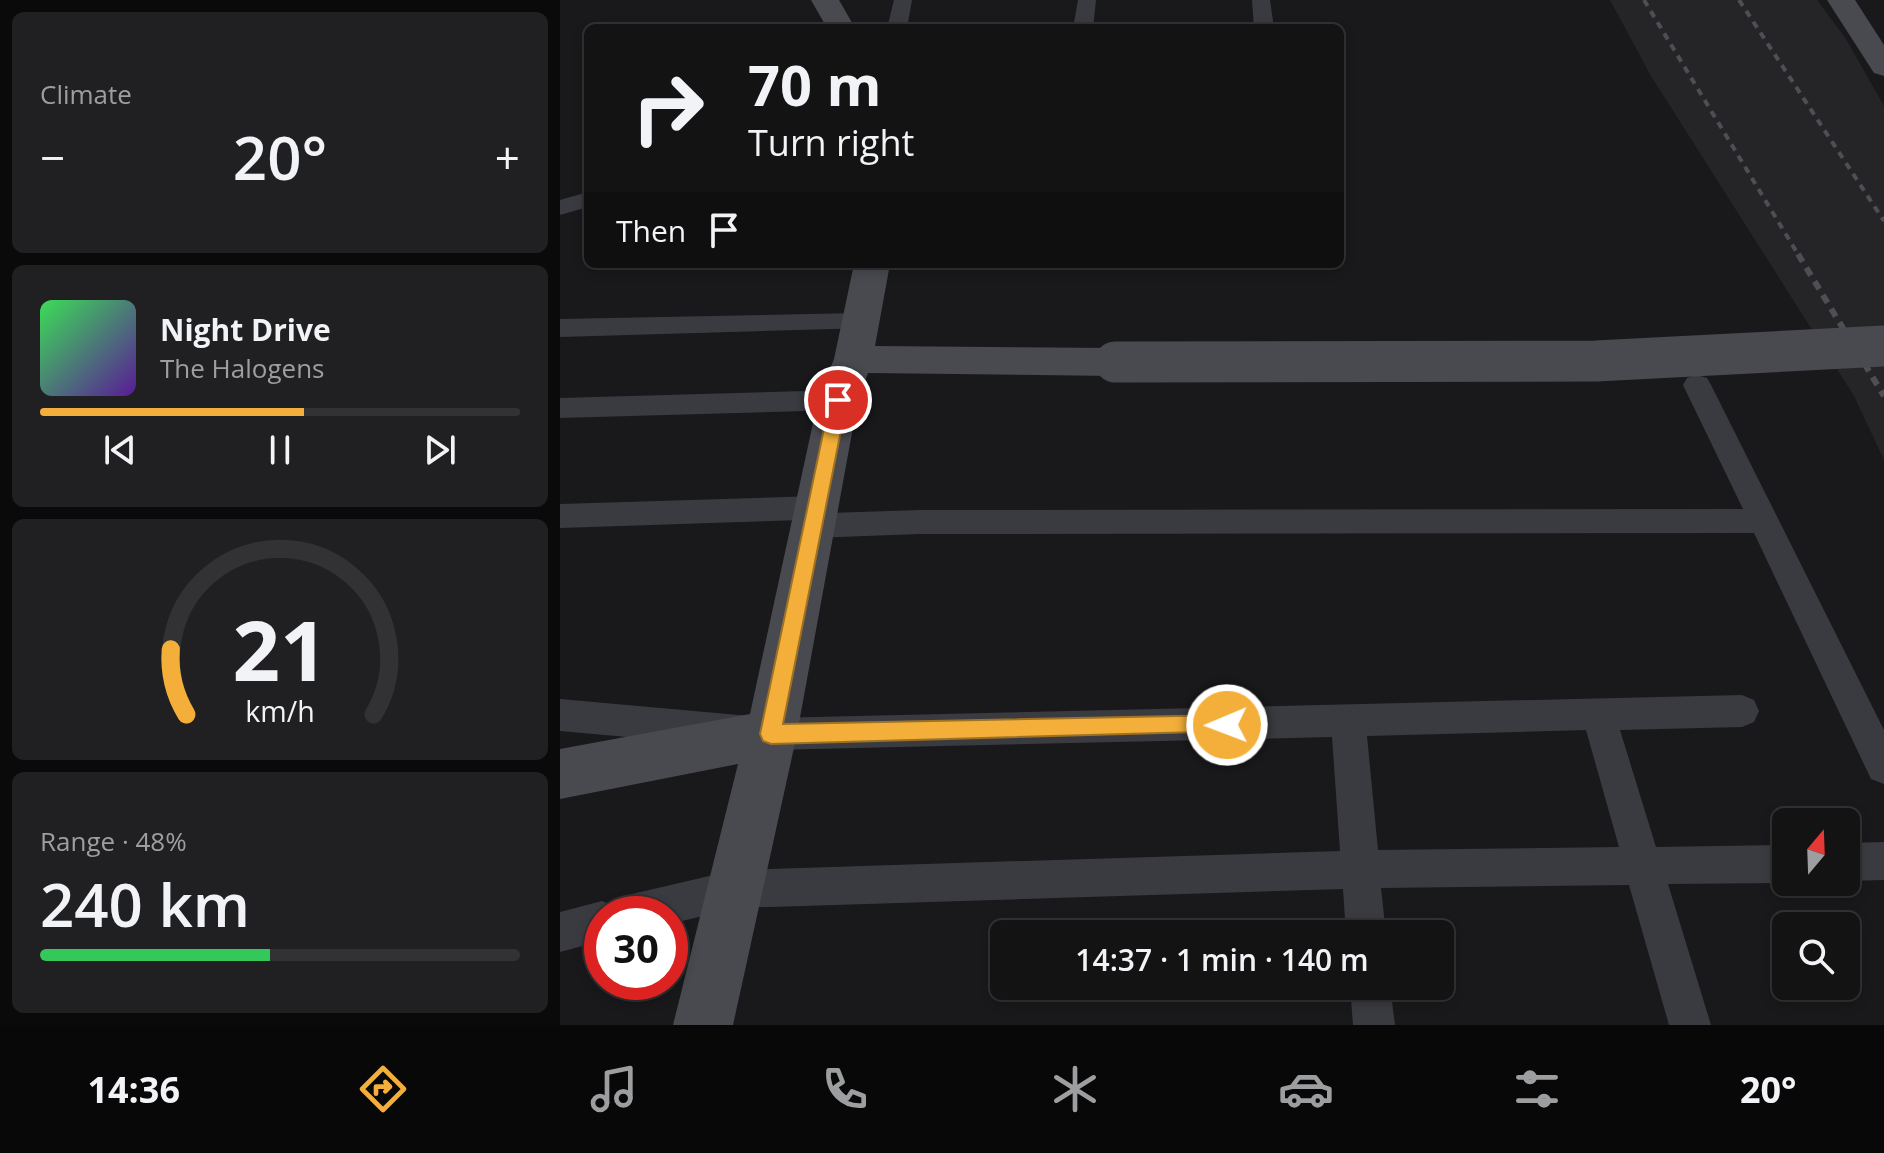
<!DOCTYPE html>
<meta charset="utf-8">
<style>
:root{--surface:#131314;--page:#202022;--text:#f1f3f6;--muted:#9d9ea0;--line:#323234;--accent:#f3af39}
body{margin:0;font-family:"Open Sans",sans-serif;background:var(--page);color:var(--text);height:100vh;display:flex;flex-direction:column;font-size:30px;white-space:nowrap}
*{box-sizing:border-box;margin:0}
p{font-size:26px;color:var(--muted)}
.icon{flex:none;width:44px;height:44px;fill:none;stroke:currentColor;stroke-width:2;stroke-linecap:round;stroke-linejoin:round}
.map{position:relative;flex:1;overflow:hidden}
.drawer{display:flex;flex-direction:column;gap:12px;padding:12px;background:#0a0a0b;width:560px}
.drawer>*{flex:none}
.guide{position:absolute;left:24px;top:24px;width:760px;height:244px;border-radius:12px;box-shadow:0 4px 12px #0003,0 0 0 2px var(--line);background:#131314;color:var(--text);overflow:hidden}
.needle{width:52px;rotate:19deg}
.buttons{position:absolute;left:1212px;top:808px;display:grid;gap:16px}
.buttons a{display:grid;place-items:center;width:88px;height:88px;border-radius:12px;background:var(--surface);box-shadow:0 4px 12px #0003,0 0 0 2px var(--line);font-size:40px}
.speed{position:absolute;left:24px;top:896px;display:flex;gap:16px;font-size:40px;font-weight:700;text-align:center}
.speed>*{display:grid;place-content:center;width:104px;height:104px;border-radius:50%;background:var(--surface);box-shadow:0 4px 12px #0003,0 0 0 2px var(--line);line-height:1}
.speed .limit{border:12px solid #d22;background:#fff;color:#111}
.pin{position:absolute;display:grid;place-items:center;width:68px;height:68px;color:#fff;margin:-34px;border:4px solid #fff;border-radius:50%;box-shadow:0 2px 8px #0007}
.me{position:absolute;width:88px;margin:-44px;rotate:269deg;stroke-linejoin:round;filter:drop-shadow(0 0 6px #0008)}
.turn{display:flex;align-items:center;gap:28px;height:168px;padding:0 32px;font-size:36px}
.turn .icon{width:104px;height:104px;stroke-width:2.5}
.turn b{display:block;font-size:56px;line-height:68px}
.then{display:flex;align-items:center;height:76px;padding:0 32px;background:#0003;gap:16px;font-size:30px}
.big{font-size:60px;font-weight:600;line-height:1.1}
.drawer .card{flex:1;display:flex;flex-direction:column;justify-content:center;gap:12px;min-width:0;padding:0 28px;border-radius:12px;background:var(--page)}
.drawer .dial{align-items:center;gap:0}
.dial svg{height:208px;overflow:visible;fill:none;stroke:var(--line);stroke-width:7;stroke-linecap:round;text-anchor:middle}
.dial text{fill:var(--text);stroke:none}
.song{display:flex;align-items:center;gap:24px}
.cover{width:96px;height:96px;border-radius:12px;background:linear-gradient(135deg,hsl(130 70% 55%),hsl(270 70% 35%))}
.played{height:8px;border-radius:4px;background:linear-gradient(90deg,var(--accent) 55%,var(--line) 55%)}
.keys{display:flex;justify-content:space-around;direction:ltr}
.heat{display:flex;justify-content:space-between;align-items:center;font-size:44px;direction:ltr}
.charge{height:12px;border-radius:6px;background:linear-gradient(90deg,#34c759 48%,var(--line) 0)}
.trip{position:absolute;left:430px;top:920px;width:464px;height:80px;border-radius:12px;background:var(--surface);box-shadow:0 4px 12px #0003,0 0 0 2px var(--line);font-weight:600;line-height:80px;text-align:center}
.tab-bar{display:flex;height:128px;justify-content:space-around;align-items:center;background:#080808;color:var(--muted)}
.tab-bar .icon{width:56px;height:56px}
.tab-bar .selected{color:var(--accent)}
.tab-bar b{font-size:36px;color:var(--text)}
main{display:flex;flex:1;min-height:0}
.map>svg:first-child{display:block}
.built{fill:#252528}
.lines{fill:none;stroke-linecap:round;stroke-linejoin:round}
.street{fill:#3a3b40;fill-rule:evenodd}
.secondary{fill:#484a50;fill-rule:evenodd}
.rail-far1{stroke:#4d4f55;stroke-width:4;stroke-dasharray:7 6;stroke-linecap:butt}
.rail{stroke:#4d4f55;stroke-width:6;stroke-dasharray:9 7;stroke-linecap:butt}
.secondary-bridge{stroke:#484a50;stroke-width:41}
.route{fill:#f3af39;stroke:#9e7225;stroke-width:2}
</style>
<main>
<section class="drawer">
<div class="card"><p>Climate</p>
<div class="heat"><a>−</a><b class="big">20°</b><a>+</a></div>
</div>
<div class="card">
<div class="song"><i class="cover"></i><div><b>Night Drive</b><p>The Halogens</p></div></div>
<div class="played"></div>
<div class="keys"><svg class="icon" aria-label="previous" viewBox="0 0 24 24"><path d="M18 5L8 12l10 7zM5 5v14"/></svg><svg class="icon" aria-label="pause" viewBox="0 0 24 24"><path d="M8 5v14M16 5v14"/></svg><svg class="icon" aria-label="next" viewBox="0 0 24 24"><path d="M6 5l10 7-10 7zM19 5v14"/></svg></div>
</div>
<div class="card dial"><svg viewBox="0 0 100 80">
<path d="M14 69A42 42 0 1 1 86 69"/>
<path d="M14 69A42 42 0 0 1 8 44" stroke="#f3af39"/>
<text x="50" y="56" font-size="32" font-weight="700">21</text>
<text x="50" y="72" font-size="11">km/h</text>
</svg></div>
<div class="card"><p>Range · 48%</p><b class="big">240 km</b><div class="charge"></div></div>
</section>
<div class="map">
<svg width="1324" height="1025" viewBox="0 0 1324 1025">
<rect width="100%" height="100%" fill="#19191b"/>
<path class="built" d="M 1050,0 L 1257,0 L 1286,39 L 1324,106 L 1324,460 L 1294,396 L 1091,76 Z"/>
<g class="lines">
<path class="street" d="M 334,0 L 352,0 L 347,28 L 327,28 Z
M 518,0 L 536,0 L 533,28 L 513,28 Z
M 692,0 L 710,0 L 714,28 L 694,28 Z
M 28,192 L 28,207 L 0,215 L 0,200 Z
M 298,313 L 307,316 L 311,322 L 307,328 L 0,337 L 0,319 Z
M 1137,375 L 1147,378 L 1151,385 L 1324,730 L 1324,784 L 1311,779 L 1194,533 L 359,534 L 253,538 L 242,535 L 238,526 L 241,520 L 0,528 L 0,504 L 257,496 L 268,500 L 272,508 L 269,513 L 359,510 L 1183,509 L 1123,385 L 1127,378 Z
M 278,390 L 288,393 L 292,400 L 288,407 L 278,410 L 0,418 L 0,398 Z
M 1182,695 L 1194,700 L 1199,711 L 1194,722 L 1182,727 L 1060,730 L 1096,847 L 1226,845 L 1226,883 L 1108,884 L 1151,1025 L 1109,1025 L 1069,885 L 821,888 L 826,934 L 786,934 L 783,889 L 175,908 L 110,924 L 110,914 L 42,914 L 42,941 L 0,952 L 0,912 L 42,901 L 55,907 L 58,900 L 72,894 L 175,870 L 780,851 L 772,737 L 211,750 L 0,731 L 0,699 L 211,718 ZM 1026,730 L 1059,847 L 818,850 L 807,736 Z
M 1324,842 L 1324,880 L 1286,881 L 1286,843 Z
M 790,986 L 830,986 L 835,1025 L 793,1025 Z"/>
<path class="secondary" d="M 251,0 L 279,0 L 295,28 L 267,28 Z
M 1267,0 L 1295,0 L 1324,45 L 1324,76 L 1314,73 Z
M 294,264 L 330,264 L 315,346 L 555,348 L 569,352 L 575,362 L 569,372 L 555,376 L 308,373 L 298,400 L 237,734 L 173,1025 L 113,1025 L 178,764 L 0,799 L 0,749 L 190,714 L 258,400 L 274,359 Z"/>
<path class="rail-far1" d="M 1084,0 L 1239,256
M 1179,0 L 1324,221"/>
<path class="rail" d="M 1238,254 L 1324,396"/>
<path class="secondary-bridge" d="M 555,362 L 1036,361 L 1324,346"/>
</g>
<path class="route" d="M 278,394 L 287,400 L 223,724 L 667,715 L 674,718 L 677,725 L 674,731 L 211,744 L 203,741 L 200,734 L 270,400 Z"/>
</svg>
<div class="buttons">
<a><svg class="needle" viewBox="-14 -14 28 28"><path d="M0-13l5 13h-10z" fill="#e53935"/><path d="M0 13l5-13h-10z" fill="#9d9ea0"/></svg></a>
<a><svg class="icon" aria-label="search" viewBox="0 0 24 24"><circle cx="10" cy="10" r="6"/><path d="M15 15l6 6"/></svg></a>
</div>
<div class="speed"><div class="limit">30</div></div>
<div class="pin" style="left:278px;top:400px;background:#d93025"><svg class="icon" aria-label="arrive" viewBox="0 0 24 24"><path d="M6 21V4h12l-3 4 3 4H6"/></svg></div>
<svg class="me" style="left:667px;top:725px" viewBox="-20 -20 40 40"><circle r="17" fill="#f3af39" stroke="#fff" stroke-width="3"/><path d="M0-11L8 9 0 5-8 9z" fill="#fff"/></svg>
<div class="trip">14:37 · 1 min · 140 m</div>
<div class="guide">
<div class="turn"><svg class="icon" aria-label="right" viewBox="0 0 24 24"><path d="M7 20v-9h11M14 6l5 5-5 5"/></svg><div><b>70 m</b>Turn right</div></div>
<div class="then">Then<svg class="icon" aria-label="arrive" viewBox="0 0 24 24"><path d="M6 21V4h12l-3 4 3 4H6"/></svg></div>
</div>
</div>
</main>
<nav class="tab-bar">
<b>14:36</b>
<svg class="icon selected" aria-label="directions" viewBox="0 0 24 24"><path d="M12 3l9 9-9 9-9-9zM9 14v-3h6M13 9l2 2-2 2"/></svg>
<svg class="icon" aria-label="music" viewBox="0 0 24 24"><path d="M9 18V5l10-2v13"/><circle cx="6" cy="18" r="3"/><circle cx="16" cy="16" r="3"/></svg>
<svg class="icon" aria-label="phone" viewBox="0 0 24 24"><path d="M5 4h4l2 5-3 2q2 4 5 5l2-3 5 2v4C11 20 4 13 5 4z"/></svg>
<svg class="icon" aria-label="climate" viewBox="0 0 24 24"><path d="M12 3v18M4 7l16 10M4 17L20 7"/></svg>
<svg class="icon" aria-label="car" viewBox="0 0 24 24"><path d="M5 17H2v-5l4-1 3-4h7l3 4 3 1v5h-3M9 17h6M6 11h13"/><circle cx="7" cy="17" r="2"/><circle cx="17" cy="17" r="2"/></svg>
<svg class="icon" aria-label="filters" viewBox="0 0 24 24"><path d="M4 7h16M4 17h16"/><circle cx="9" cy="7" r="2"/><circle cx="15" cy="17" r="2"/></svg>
<b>20°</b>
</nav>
